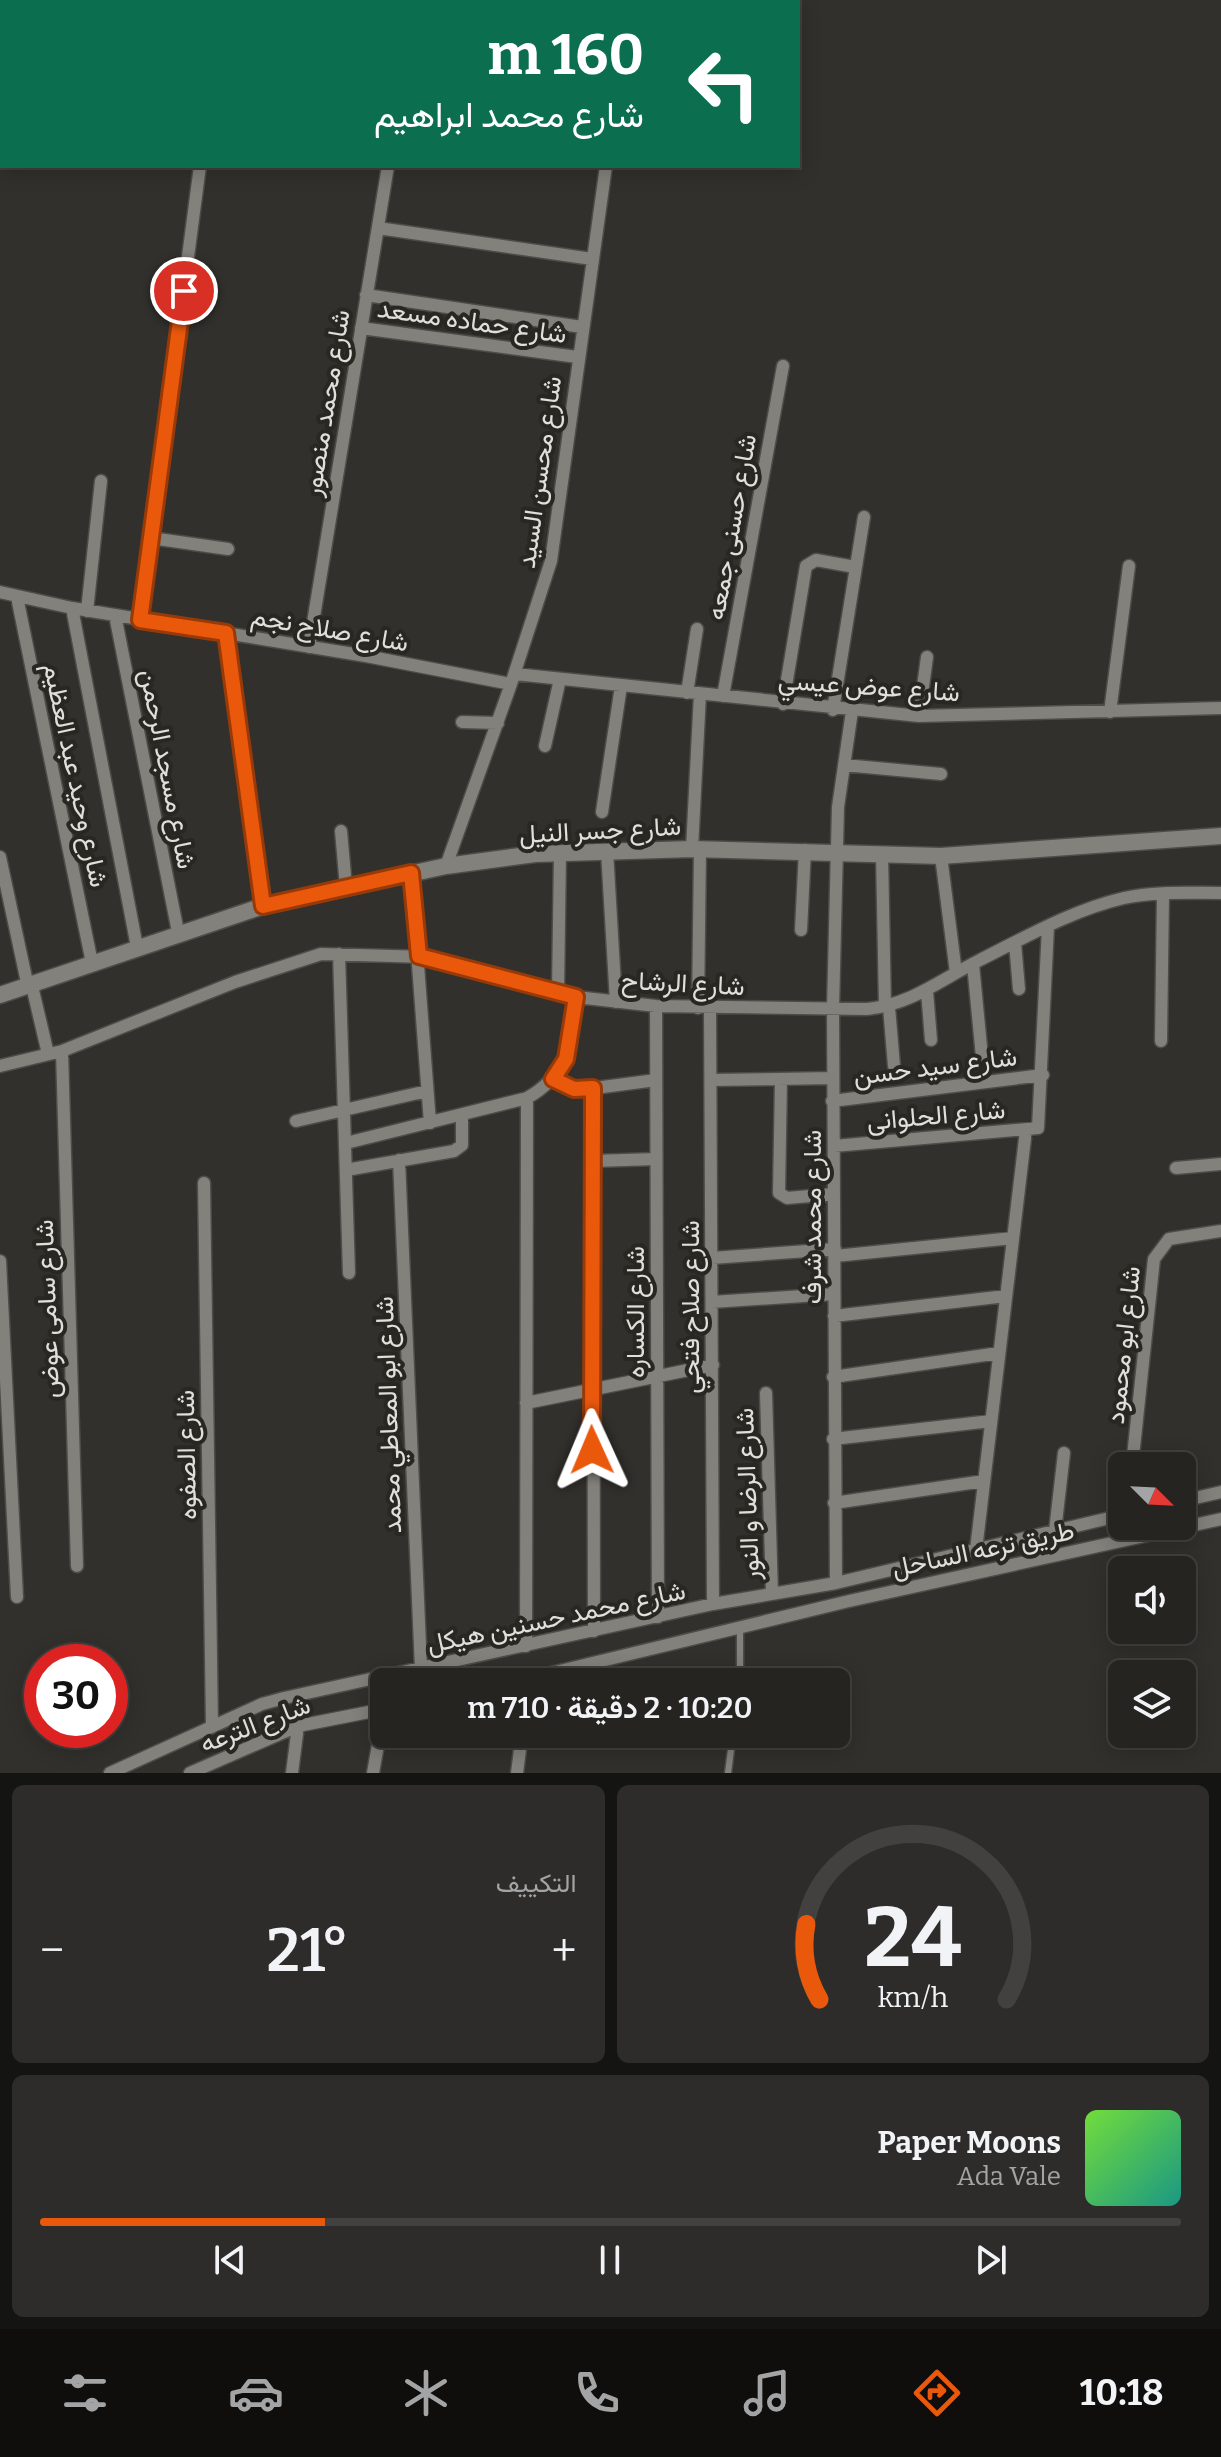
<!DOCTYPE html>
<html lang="ar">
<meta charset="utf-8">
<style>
:root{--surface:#252421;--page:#2d2c2a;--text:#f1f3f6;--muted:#a3a4a5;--line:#42413f;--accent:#ea580c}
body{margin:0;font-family:Bitter,Vazirmatn,serif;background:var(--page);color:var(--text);direction:rtl;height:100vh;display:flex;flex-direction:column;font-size:30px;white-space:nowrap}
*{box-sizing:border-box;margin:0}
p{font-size:26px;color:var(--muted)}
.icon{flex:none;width:44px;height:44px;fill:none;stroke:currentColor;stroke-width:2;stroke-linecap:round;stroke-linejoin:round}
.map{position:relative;height:1773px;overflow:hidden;direction:ltr}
.panel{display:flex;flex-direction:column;gap:12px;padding:12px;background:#141412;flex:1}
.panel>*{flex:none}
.hud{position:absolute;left:0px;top:0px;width:800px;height:168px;box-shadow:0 4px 20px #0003,0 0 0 2px var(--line);direction:rtl;background:#0b6e4f;color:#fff;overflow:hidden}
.needle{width:52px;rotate:114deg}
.controls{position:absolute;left:1108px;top:1452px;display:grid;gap:16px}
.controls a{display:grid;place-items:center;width:88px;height:88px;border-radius:12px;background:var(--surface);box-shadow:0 4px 20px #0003,0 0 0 2px var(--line);font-size:40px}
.speed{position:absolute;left:24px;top:1644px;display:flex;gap:16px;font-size:40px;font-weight:700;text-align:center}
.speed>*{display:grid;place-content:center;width:104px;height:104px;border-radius:50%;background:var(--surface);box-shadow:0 4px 20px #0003,0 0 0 2px var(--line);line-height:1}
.speed .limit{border:12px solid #d22;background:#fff;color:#111}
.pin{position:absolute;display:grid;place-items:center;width:68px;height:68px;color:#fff;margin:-34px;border:4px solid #fff;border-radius:50%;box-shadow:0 2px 8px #0007}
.me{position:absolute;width:88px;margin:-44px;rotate:359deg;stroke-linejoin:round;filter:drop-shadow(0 0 6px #0008)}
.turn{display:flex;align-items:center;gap:28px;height:168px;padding:0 24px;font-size:36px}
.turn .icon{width:104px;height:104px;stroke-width:2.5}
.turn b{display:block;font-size:56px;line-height:68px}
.big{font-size:60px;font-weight:600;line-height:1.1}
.panel .widget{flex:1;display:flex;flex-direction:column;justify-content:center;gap:12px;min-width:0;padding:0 28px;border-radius:12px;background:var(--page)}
.panel .dial{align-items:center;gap:0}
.dial svg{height:208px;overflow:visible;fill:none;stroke:var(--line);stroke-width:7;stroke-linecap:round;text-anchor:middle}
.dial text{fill:var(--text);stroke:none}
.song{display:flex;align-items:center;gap:24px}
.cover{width:96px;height:96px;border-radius:12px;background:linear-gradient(135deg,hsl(100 70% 55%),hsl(170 70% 35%))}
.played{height:8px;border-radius:4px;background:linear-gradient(90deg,var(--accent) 25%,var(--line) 25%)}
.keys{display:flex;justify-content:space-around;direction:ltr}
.heat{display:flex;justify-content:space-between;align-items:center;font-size:44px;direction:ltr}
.panel .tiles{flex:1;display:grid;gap:12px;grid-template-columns:1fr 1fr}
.widget:last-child{grid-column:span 2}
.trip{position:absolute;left:370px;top:1668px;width:480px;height:80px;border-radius:12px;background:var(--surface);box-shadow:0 4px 20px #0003,0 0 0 2px var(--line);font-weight:600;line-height:80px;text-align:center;direction:rtl}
.tabs{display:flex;height:128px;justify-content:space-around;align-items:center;background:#0f0e0d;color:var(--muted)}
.tabs .icon{width:56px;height:56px}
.tabs .selected{color:var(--accent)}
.tabs b{font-size:36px;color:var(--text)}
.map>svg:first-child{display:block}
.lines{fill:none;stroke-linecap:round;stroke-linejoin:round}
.service-casing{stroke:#4d4c48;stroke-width:9}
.minor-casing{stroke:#4d4c48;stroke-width:15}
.tertiary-casing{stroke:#4d4c48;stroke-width:19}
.service{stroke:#82817b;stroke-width:6}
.minor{stroke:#82817b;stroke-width:12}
.tertiary{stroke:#82817b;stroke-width:16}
.route-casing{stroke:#983908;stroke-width:20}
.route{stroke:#ea580c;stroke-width:14}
.labels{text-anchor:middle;stroke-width:8;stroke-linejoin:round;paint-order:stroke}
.street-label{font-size:26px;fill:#e0dfdc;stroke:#282722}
</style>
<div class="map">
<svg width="1221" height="1773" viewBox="0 0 1221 1773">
<rect width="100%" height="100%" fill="#31302c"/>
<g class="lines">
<g class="service-casing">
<path id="service" d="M 740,1682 L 740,1627
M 728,1773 L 733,1734"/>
</g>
<g class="minor-casing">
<path id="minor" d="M 166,2 L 166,0
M 222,2 L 222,0
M 419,2 L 419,0
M 632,2 L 633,0
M 378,228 L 592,259
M 366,295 L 582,327
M 361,328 L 577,357
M 151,538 L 228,549
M 0,592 L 72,608 L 366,656 L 511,684
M 17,597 L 92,963
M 72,608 L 137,947
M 87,611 L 101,481
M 115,615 L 178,932
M 140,620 L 200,166
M 226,633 L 263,906
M 309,647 L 388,166
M 515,674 L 919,716 L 1221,708
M 687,693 L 697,629
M 723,696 L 783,366
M 783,704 L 806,566 L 816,560 L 855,567
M 833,710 L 864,517
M 1110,712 L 1129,566
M 919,716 L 927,657
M 462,722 L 498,723
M 545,746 L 560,679
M 844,765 L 941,774
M 602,812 L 621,686
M 341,831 L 346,887
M 692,849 L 700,694
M 607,851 L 616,1002
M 882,854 L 885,1007
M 941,856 L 956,973
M 0,857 L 28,987
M 446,866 L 511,684 L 551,561 L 606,166
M 411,873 L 430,1123
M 801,930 L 805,850
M 1015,943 L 1019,989
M 339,954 L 349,1273
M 973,964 L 982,1057
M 32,986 L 48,1054
M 927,991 L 931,1040
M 558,992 L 560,853
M 656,1006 L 658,1617
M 889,1007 L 894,1066
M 698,1008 L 700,849
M 710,1009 L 713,1604
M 1161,1041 L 1163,894
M 62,1051 L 77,1566
M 0,1066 L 62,1051 L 235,982 L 321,954 L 427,957 L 576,997 L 656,1006 L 867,1009 C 910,1005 940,980 978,961 C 1024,938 1072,910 1124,898 C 1155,891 1189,893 1221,893
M 553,1079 L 580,1090 L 656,1080
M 781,1079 L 779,1193 L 787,1198 L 834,1194
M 711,1080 L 833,1078
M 593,1088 L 594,1631
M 832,1101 L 1043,1075
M 296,1121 L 427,1091
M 346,1143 L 527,1098 C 571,1073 569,1042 576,997
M 834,1146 L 1038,1128 L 1048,927
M 399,1160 L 421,1669
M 593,1161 L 656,1159
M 1176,1168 L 1221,1164
M 346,1170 L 454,1151 L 462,1145 L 462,1115
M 204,1183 L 212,1727
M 835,1256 L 1013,1238
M 712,1258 L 835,1249
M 0,1261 L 17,1597
M 712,1302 L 834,1294
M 834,1316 L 1006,1296
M 833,1377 L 999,1353
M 766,1393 L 772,1594
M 526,1403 L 713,1365
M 833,1439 L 991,1421
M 1132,1466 L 1154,1259 L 1169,1239 L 1221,1231
M 1182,1501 L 1221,1492
M 834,1503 L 984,1481
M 1055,1531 L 1064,1453
M 976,1550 L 1026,1130
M 836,1583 L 833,1009 L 838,807 L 852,711
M 526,1646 L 527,1098
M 514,1682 L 849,1601 L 1221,1519
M 110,1773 L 262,1704 L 284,1698 L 713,1604 L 836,1583 L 1122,1515
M 190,1773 L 298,1726 L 384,1709
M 292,1773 L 298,1726
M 373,1773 L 384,1711
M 517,1773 L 522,1734"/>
</g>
<g class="tertiary-casing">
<path id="tertiary" d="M 0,995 L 263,906 L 446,866 L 535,854 L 692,849 L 941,856 L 1221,836"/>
</g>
<use href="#service" class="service"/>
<use href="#minor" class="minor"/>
<use href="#tertiary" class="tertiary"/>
</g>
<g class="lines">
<g class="route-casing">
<path id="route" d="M 184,291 L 140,620 L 226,633 L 263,906 L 411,873 L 419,956 L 576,997 L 566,1059 L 553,1079 L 574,1089 L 593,1088 L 592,1450"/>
</g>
<use href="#route" class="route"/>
</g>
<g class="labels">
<g class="street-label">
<text transform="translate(472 321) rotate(8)" y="9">شارع حماده مسعد</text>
<text transform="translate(326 403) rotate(-81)" y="9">شارع محمد منصور</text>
<text transform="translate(539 472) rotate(-82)" y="9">شارع محسن السيد</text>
<text transform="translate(731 527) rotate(-80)" y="9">شارع حسنى جمعه</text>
<text transform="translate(330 629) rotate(10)" y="9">شارع صلاح نجم</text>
<text transform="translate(869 686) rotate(4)" y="9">شارع عوض عيسي</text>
<text transform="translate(168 769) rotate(79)" y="9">شارع مسجد الرحمن</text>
<text transform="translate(76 775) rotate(78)" y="9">شارع وحيد عبد العظيم</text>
<text transform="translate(600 830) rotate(-3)" y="9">شارع جسر النيل</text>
<text transform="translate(683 983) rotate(3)" y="9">شارع الرشاح</text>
<text transform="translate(935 1066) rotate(-7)" y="9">شارع سيد حسن</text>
<text transform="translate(936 1115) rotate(-5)" y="9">شارع الحلوانى</text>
<text transform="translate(812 1217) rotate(-90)" y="9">شارع محمد شرف</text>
<text transform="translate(690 1307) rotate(-90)" y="9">شارع صلاح فتحي</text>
<text transform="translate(47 1309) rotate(-92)" y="9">شارع سامى عوض</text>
<text transform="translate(635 1312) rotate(-90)" y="9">شارع الكساره</text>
<text transform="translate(1123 1345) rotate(-84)" y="9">شارع ابو محمود</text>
<text transform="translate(388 1415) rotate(-92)" y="9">شارع ابو المعاطي محمد</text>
<text transform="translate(186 1455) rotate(-91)" y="9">شارع الصفوه</text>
<text transform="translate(747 1494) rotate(-92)" y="9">شارع الرضا و النور</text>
<text transform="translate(983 1549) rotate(-12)" y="9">طريق ترعه الساحل</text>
<text transform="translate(556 1617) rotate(-12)" y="9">شارع محمد حسنين هيكل</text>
<text transform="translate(255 1724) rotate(-21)" y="9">شارع الترعه</text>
</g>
</g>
</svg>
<div class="controls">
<a><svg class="needle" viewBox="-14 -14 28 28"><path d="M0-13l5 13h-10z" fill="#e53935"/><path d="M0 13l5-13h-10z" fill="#a3a4a5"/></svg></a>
<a><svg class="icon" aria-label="sound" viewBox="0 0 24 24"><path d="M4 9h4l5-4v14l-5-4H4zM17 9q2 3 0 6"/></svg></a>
<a><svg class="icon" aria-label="layers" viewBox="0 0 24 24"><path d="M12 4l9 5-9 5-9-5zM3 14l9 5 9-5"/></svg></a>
</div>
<div class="speed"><div class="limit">30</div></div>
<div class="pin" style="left:184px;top:291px;background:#d93025"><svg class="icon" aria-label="arrive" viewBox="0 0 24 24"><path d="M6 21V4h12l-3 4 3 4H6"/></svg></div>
<svg class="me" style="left:592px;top:1450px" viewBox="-20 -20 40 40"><path d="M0-17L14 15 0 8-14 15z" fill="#ea580c" stroke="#fff" stroke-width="4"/></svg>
<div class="trip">10:20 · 2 دقيقة · 710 m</div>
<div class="hud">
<div class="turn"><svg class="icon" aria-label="left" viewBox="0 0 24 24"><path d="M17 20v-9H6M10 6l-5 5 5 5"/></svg><div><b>160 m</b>شارع محمد ابراهيم</div></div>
</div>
</div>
<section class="panel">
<div class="tiles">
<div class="widget dial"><svg viewBox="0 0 100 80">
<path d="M14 69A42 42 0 1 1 86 69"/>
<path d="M14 69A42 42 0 0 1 9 40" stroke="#ea580c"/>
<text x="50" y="56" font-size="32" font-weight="700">24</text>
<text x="50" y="72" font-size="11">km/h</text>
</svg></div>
<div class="widget"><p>التكييف</p>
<div class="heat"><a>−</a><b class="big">21°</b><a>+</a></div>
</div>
<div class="widget">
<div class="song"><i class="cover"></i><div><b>Paper Moons</b><p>Ada Vale</p></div></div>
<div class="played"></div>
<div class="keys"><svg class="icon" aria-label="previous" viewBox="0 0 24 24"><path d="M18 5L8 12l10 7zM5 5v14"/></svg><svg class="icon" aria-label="pause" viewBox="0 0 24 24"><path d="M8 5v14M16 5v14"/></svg><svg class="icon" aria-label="next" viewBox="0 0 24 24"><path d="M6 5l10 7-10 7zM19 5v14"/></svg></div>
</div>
</div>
</section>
<nav class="tabs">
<b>10:18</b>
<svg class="icon selected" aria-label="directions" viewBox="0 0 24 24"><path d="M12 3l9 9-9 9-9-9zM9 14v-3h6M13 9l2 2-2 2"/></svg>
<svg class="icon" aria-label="music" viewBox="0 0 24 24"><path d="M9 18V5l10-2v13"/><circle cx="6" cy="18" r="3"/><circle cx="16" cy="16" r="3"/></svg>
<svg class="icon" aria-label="phone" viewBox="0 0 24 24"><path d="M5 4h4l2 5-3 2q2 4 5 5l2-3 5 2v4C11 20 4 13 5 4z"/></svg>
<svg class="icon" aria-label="climate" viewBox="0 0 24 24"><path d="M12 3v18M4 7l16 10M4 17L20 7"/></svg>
<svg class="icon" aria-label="car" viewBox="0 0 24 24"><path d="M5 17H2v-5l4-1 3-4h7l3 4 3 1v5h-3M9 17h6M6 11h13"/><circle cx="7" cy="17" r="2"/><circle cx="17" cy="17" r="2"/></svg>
<svg class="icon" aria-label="filters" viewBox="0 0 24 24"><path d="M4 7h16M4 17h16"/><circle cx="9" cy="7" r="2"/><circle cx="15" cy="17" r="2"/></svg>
</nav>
